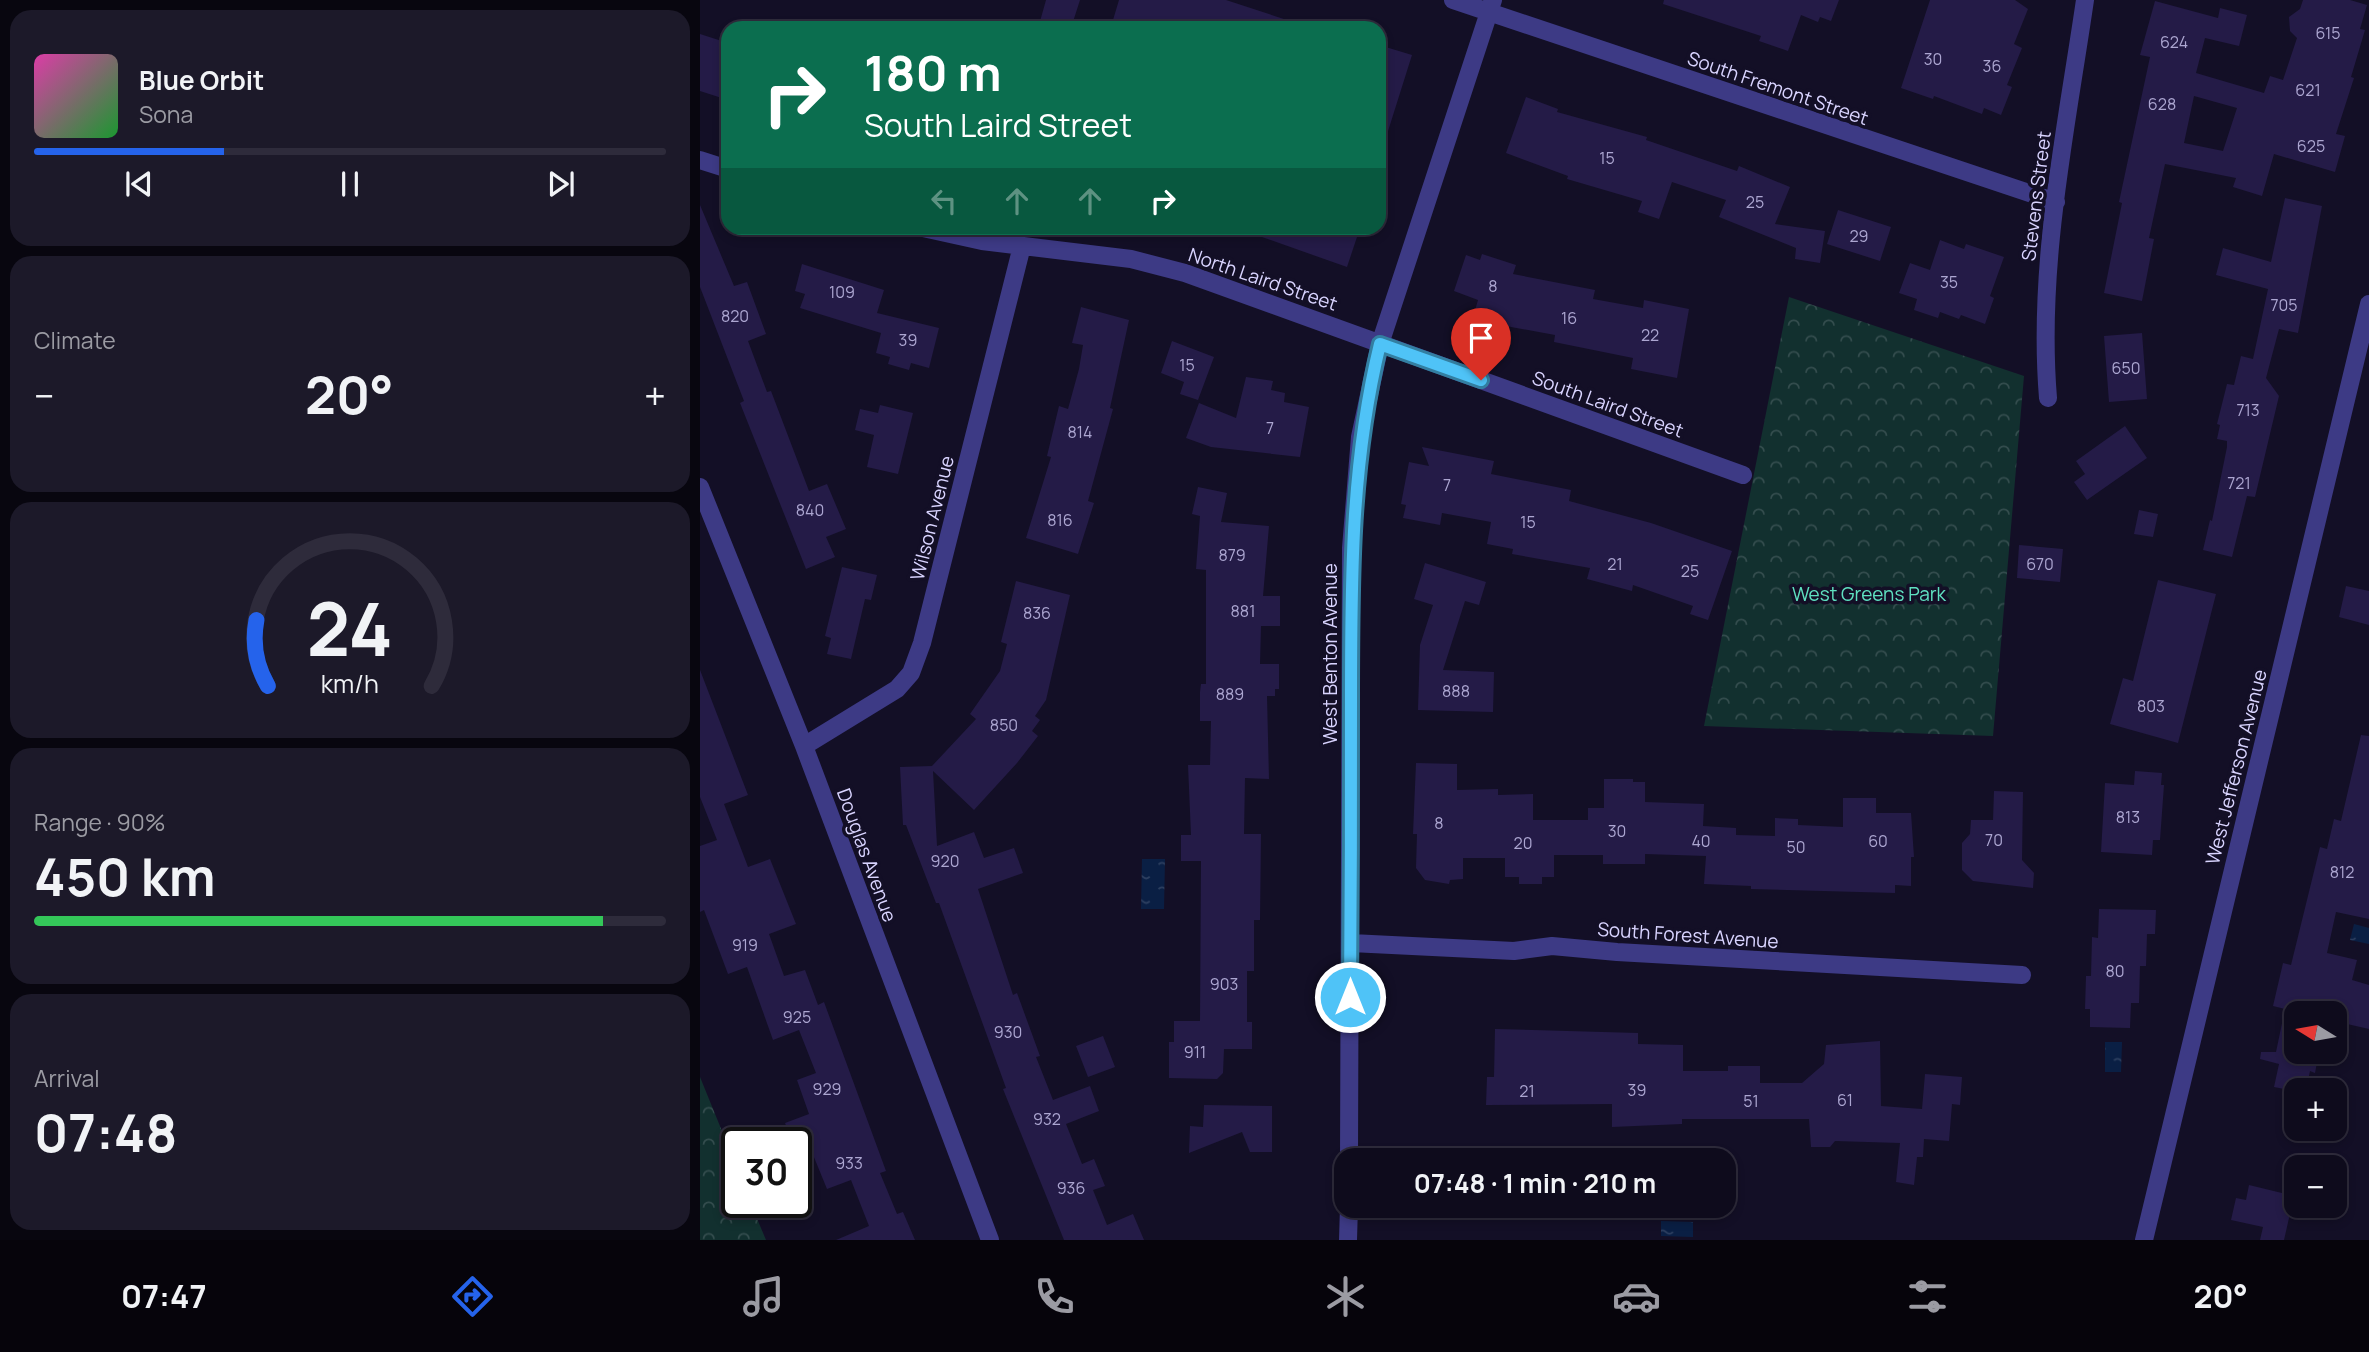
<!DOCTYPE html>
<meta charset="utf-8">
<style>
:root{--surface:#0e0b1c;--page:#1c1929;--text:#f1f3f6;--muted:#9b9ba3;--line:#2e2b3b;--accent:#2563eb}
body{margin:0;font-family:Manrope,sans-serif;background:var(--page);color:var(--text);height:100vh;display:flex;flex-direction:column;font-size:26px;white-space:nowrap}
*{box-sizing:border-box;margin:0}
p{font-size:23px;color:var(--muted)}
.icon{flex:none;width:38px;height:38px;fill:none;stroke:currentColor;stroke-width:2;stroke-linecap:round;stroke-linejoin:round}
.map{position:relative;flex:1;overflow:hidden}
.sheet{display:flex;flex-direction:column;gap:10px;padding:10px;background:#08060f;width:700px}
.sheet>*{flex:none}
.guide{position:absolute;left:21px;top:21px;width:665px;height:214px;border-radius:21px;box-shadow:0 4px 10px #0003,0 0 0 2px var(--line);background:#0b6e4f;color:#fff;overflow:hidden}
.needle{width:46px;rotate:281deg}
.fabs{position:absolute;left:1584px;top:1001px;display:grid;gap:14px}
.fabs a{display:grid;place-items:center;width:63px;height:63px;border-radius:14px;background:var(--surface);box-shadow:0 4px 10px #0003,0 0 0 2px var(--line);font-size:35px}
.speed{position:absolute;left:21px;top:1127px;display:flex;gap:14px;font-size:35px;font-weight:700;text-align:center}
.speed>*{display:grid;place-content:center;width:91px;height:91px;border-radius:50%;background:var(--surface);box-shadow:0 4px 10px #0003,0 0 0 2px var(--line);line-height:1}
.speed .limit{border:4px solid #111;border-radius:10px;background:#fff;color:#111}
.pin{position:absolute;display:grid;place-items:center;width:60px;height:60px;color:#fff;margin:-72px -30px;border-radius:50% 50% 50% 0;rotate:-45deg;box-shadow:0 0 7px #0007}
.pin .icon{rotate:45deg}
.me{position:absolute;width:77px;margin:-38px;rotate:0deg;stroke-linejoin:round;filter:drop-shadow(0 0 5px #0008)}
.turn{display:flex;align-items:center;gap:24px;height:147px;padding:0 28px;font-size:32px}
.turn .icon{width:91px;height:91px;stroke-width:2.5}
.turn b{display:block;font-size:49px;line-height:60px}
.lanes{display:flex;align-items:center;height:66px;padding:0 28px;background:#0003;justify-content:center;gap:35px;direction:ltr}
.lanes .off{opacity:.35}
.big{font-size:52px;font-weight:700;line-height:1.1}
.sheet .tile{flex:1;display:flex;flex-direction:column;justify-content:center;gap:10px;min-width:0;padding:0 24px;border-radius:21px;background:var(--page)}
.sheet .dial{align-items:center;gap:0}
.dial svg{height:182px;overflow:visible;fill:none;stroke:var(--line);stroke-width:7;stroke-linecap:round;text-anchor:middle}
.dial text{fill:var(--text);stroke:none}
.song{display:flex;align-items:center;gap:21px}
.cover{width:84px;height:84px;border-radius:10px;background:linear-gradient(135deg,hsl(320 70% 55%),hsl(130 70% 35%))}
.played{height:7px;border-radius:4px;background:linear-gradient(90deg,var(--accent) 30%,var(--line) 30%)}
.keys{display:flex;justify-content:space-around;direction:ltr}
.heat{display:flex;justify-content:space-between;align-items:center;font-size:38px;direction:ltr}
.charge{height:10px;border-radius:5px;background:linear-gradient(90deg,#34c759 90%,var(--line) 0)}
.trip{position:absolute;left:634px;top:1148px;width:402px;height:70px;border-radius:21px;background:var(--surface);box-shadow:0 4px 10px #0003,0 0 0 2px var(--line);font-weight:700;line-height:70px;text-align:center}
.tab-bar{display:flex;height:112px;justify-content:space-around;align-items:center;background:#06040b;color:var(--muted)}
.tab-bar .icon{width:49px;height:49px}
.tab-bar .selected{color:var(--accent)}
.tab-bar b{font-size:32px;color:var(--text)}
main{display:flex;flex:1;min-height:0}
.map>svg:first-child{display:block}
.forest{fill:url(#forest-crowns)}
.water{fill:url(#water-ripples)}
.building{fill:#241b47;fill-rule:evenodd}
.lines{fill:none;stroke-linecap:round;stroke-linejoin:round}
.minor{stroke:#3d3a85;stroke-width:18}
.tertiary{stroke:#3d3a85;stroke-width:18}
.route-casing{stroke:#337fa1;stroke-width:18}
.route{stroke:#4fc3f7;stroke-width:12}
.labels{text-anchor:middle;stroke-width:7;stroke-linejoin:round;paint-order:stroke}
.number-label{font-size:16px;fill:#aca6d1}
.street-label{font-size:19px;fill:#d9d4ff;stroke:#130f26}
.park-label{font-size:19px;fill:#5fe0c0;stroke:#130f26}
</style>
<main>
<section class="sheet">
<div class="tile">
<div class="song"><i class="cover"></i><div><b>Blue Orbit</b><p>Sona</p></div></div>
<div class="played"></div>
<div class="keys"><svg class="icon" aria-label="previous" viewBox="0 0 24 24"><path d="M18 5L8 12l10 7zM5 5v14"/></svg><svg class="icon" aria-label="pause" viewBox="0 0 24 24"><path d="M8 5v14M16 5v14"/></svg><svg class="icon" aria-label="next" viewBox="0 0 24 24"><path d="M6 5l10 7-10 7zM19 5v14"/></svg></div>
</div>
<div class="tile"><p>Climate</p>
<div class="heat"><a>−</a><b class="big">20°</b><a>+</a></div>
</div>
<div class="tile dial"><svg viewBox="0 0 100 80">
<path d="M14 69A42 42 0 1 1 86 69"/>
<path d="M14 69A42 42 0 0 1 9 40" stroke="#2563eb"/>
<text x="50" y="56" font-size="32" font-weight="700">24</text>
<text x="50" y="72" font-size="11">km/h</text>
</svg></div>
<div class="tile"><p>Range · 90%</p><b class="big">450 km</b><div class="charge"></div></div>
<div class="tile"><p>Arrival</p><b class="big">07:48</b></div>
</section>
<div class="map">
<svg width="1669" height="1240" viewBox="0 0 1669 1240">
<defs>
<pattern id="forest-crowns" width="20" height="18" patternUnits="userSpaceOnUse" patternTransform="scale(1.75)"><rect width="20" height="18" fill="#12302f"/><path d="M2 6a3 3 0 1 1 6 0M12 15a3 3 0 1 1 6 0" fill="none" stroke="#344d4e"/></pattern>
<pattern id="water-ripples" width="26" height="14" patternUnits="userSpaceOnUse" patternTransform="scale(1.75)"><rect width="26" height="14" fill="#0a1f44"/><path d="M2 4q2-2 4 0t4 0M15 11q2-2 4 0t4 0" fill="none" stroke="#2d3f60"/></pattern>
</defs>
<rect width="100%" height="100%" fill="#130f26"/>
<path class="forest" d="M 1089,297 L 1324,376 L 1293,736 L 1004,726 Z
M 0,1077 L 37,1168 L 37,1202 L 50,1202 L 66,1240 L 0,1240 Z"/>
<path class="water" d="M 442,859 L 465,859 L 464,909 L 441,909 Z
M 1654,924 L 1669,928 L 1669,944 L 1650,940 Z
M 1405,1042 L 1422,1042 L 1421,1072 L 1405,1072 Z
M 961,1221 L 993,1222 L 993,1237 L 961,1236 Z"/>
<path class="building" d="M 346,0 L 380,0 L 371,28 L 339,25 Z
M 419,0 L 526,0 L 596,23 L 595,28 L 439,28 L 413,20 Z
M 964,0 L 1139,0 L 1131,21 L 1120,17 L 1118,22 L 1101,15 L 1088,51 L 1059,41 L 1061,36 L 963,4 Z
M 1230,0 L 1315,0 L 1328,9 L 1314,44 L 1322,48 L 1307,85 L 1312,87 L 1301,115 L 1284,108 L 1282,114 L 1234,96 L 1233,99 L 1201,88 Z
M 1603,0 L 1650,0 L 1667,5 L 1660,29 L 1665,30 L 1651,77 L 1654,78 L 1636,134 L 1645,136 L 1635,172 L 1574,154 L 1562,196 L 1533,187 L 1536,178 L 1465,164 L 1449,238 L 1454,239 L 1442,301 L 1404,293 L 1422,203 L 1419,202 L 1450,57 L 1440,55 L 1455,1 L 1518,18 L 1520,8 L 1547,15 L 1539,46 L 1505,38 L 1496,73 L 1564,93 L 1570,76 L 1583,80 L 1597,38 L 1590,31 L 1589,17 L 1600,9 ZM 1494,96 L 1537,108 L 1523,151 L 1484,143 Z
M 0,34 L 28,43 L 28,100 L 0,91 Z
M 679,45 L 712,55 L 683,147 L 679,146 Z
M 826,97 L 858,109 L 857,112 L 947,137 L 946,140 L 1037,171 L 1039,166 L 1090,187 L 1075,224 L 1125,231 L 1120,263 L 1095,259 L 1096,248 L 1019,217 L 1026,200 L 972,182 L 959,219 L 938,212 L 942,201 L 867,179 L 868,176 L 806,153 Z
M 1585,198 L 1622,206 L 1598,333 L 1579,329 L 1566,378 L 1579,396 L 1555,497 L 1547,496 L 1532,557 L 1503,550 L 1510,520 L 1512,521 L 1527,447 L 1527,441 L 1517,439 L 1520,425 L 1517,424 L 1527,384 L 1534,385 L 1541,356 L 1553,359 L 1568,289 L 1516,275 L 1523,248 L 1571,262 Z
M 0,205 L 34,286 L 47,282 L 66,334 L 48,341 L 67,392 L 71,391 L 109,491 L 127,484 L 146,529 L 126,537 L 135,557 L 106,569 L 40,403 L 44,401 L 0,287 Z
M 1138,210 L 1191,227 L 1180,261 L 1127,244 Z
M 542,228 L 660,228 L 647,267 L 542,230 Z
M 1240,240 L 1264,249 L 1266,244 L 1304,257 L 1290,296 L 1294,298 L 1285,324 L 1261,315 L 1259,319 L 1240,312 L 1238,318 L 1214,310 L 1217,299 L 1199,293 L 1210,263 L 1230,270 Z
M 782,254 L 816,265 L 813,274 L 895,290 L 893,299 L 943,308 L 944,300 L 989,309 L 977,378 L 931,369 L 933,358 L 854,342 L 855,335 L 811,327 L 774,314 L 778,300 L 754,291 L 766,255 L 780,260 Z
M 102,264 L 184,290 L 177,313 L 239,328 L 229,368 L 211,363 L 209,370 L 188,364 L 190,357 L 176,353 L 181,333 L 100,308 L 105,294 L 95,291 Z
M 381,307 L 429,320 L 410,408 L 413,409 L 388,501 L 394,503 L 378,554 L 326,538 L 351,457 L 347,456 L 359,406 L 368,409 L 379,369 L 383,345 L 372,343 Z
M 1442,333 L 1447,399 L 1409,402 L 1404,336 Z
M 472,341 L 514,357 L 498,400 L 480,394 L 484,382 L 461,373 Z
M 546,377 L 573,381 L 571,390 L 585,393 L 584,402 L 609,407 L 600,457 L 511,447 L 486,438 L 499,403 L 536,418 Z
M 180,405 L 213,413 L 198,474 L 167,467 L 174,435 L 155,430 L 160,409 L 178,413 Z
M 1425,426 L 1447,458 L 1387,500 L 1374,482 L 1385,474 L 1376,461 Z
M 722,447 L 794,461 L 791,474 L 871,490 L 869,501 L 951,523 L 1032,551 L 1008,620 L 990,614 L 993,606 L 933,585 L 932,591 L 887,579 L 890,568 L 812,554 L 813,549 L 787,544 L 791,522 L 742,513 L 740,525 L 703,518 L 706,505 L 701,504 L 709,462 L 729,466 Z
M 498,487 L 527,493 L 521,522 L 569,526 L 563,596 L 580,596 L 580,626 L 561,626 L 560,664 L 579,664 L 579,689 L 575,689 L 575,696 L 567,696 L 569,779 L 545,778 L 544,834 L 561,834 L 560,920 L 554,920 L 554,971 L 547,971 L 547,1022 L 552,1022 L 552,1049 L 524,1049 L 523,1073 L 517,1079 L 469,1078 L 469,1042 L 474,1042 L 474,1021 L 500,1021 L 501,861 L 481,861 L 481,835 L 491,835 L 488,765 L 510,765 L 511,721 L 500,721 L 500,692 L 501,684 L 506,684 L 506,570 L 496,569 L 500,516 L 492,514 Z
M 1439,510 L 1458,514 L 1453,537 L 1434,534 Z
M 1319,545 L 1363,549 L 1360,582 L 1317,578 Z
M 725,563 L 786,582 L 779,605 L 765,601 L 743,670 L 794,672 L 793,712 L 718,710 L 720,645 L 733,605 L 714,599 Z
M 142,567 L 177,575 L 171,600 L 165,599 L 151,659 L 127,654 L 131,638 L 125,636 Z
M 1458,580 L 1516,594 L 1478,743 L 1410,724 L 1423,678 L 1433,681 Z
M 316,581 L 370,595 L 346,700 L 335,716 L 340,720 L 332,731 L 338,736 L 317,763 L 274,810 L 233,771 L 237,846 L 274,832 L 284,858 L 314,848 L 323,873 L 278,889 L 313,995 L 317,993 L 340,1056 L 336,1057 L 353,1100 L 390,1086 L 399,1111 L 366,1124 L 382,1164 L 394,1159 L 405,1186 L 393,1190 L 407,1225 L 433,1214 L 444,1240 L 364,1240 L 303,1089 L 306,1088 L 239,903 L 236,903 L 206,825 L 203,825 L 200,767 L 232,766 L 276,719 L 270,714 L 300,671 L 307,644 L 301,642 Z
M 1646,586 L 1669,591 L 1669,625 L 1639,617 Z
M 0,670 L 48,795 L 24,804 L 48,867 L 70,859 L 96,924 L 69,934 L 84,976 L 105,970 L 118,1005 L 124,1002 L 186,1171 L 180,1173 L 197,1214 L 203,1212 L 215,1240 L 136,1240 L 169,1226 L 151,1180 L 127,1189 L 109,1145 L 96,1150 L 96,1143 L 93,1143 L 85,1123 L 109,1114 L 97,1080 L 116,1073 L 99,1030 L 73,1040 L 47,967 L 28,974 L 4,910 L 0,912 L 0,846 L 17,840 L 0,797 Z
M 1661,735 L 1669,736 L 1669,919 L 1636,912 L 1627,953 L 1657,960 L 1652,980 L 1669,985 L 1669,1029 L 1634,1021 L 1634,1013 L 1596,1013 L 1596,1052 L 1619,1052 L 1615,1073 L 1610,1071 L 1606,1090 L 1590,1090 L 1574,1087 L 1579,1064 L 1560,1059 L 1561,1052 L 1576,1052 L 1585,1009 L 1573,1006 L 1583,963 L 1591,965 L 1620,847 L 1627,849 L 1634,819 L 1641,821 Z
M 716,763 L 757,764 L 757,790 L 798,789 L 798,795 L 833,794 L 833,820 L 888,820 L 888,808 L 904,808 L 904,779 L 933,779 L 933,782 L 945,782 L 945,802 L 1004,804 L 1003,826 L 1036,828 L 1036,835 L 1075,836 L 1075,818 L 1098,819 L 1098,825 L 1143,827 L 1143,798 L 1176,798 L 1176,813 L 1211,813 L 1214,857 L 1211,857 L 1211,886 L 1195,885 L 1195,893 L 1051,889 L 1051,886 L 1004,884 L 1006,856 L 945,854 L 945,864 L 903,864 L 903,855 L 854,855 L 854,877 L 842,877 L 842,884 L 819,884 L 819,877 L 805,877 L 805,858 L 763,858 L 763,879 L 750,880 L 749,884 L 725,880 L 716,868 L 717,834 L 713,834 Z
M 1435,771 L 1462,773 L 1461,785 L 1464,785 L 1460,840 L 1453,840 L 1452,855 L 1401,852 L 1405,783 L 1434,785 Z
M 1294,791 L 1323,792 L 1322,860 L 1334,873 L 1333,888 L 1273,881 L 1262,870 L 1262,843 L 1270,834 L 1271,820 L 1293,820 Z
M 1399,909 L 1456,910 L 1455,934 L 1447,934 L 1446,966 L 1440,966 L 1439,1003 L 1431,1003 L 1430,1028 L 1390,1027 L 1390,1009 L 1385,1009 L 1386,976 L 1391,976 L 1392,937 L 1398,938 Z
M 795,1029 L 938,1033 L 938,1044 L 983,1045 L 983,1071 L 1028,1071 L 1028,1066 L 1060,1066 L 1060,1083 L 1102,1083 L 1124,1064 L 1126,1045 L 1180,1041 L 1181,1106 L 1222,1109 L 1225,1074 L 1262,1077 L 1260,1105 L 1252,1104 L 1249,1141 L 1224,1139 L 1223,1157 L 1217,1157 L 1214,1185 L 1196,1182 L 1200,1143 L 1135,1141 L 1130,1147 L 1111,1147 L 1109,1119 L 982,1119 L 982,1124 L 912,1127 L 912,1104 L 786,1105 L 787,1077 L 794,1077 Z
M 403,1036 L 415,1067 L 388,1077 L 376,1046 Z
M 504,1105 L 572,1106 L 572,1152 L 550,1152 L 542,1132 L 489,1153 L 490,1126 L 503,1127 Z
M 1549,1185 L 1594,1196 L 1584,1240 L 1560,1240 L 1563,1227 L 1531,1220 L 1536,1198 L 1546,1200 Z"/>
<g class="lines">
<path class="minor" d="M 753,0 L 1356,202
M 0,160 L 28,169
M 223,228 L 282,241 L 431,259 L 485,273 L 1043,475
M 1348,398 C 1337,265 1366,131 1385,0
M 0,487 L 104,746 L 290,1240
M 104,746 L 197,689 L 211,673 L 222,643 L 322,246
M 651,943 L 814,951 L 852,946 L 917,952 L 1322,975
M 649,1160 L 651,548 L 660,437 L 680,344 L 793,0
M 648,1240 L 649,1206"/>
<path class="tertiary" d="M 1444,1240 L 1669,304"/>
</g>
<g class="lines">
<g class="route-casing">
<path id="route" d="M 650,997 C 651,898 651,798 651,699 C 651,576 651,463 680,344 L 781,380"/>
</g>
<use href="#route" class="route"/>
</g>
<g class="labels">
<g class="number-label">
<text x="1628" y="39">615</text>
<text x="1474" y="48">624</text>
<text x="1233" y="65">30</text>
<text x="1292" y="72">36</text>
<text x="1608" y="96">621</text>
<text x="1462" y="110">628</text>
<text x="1611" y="152">625</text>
<text x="907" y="164">15</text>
<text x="1055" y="208">25</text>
<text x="1159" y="242">29</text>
<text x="1249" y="288">35</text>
<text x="793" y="292">8</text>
<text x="142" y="298">109</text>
<text x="1584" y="311">705</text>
<text x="35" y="322">820</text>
<text x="869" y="324">16</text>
<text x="950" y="341">22</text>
<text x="208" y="346">39</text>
<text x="487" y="371">15</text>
<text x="1426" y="374">650</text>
<text x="1548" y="416">713</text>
<text x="570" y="434">7</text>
<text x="380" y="438">814</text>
<text x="1539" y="489">721</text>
<text x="747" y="491">7</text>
<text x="110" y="516">840</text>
<text x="360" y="526">816</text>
<text x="828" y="528">15</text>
<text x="532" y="561">879</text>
<text x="915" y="570">21</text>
<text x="1340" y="570">670</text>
<text x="990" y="577">25</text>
<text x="543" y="617">881</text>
<text x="337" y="619">836</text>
<text x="756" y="697">888</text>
<text x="530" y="700">889</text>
<text x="1451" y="712">803</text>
<text x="304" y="731">850</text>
<text x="1428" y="823">813</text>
<text x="739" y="829">8</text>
<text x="917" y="837">30</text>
<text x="1294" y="846">70</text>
<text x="1001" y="847">40</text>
<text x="1178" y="847">60</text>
<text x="823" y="849">20</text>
<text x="1096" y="853">50</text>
<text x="245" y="867">920</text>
<text x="1642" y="878">812</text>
<text x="45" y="951">919</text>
<text x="1415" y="977">80</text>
<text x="524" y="990">903</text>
<text x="97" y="1023">925</text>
<text x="308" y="1038">930</text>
<text x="495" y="1058">911</text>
<text x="127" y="1095">929</text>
<text x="937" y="1096">39</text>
<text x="827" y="1097">21</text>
<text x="1145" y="1106">61</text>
<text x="1051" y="1107">51</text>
<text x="347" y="1125">932</text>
<text x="149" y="1169">933</text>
<text x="371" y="1194">936</text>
</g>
<g class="street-label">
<text transform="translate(1078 88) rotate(19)" y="7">South Fremont Street</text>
<text transform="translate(1336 196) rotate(-83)" y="7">Stevens Street</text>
<text transform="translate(563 279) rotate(19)" y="7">North Laird Street</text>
<text transform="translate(908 404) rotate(20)" y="7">South Laird Street</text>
<text transform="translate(232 518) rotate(-76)" y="7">Wilson Avenue</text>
<text transform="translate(630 654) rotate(-90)" y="7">West Benton Avenue</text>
<text transform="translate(1536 767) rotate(-76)" y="7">West Jefferson Avenue</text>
<text transform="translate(167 855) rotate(70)" y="7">Douglas Avenue</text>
<text transform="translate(988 935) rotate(4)" y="7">South Forest Avenue</text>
</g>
<g class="park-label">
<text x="1169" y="601">West Greens Park</text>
</g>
</g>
</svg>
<div class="fabs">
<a><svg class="needle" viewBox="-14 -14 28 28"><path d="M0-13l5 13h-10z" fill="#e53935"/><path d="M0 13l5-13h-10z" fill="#9b9ba3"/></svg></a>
<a>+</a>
<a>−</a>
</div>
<div class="speed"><div class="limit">30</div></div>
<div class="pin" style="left:781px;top:380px;background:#d93025"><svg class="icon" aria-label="arrive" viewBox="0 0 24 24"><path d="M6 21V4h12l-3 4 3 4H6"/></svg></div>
<svg class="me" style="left:650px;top:997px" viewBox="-20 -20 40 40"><circle r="17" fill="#4fc3f7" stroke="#fff" stroke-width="3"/><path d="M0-11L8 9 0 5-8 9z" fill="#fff"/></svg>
<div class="trip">07:48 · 1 min · 210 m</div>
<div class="guide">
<div class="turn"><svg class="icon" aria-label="right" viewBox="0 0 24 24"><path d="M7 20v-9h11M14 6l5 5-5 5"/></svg><div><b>180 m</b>South Laird Street</div></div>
<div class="lanes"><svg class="icon off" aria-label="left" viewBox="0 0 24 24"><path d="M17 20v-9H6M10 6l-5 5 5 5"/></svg><svg class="icon off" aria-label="ahead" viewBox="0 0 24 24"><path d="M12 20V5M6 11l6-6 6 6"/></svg><svg class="icon off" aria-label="ahead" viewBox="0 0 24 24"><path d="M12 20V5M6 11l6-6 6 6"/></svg><svg class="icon" aria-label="right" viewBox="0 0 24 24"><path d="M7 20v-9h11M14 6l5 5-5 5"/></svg></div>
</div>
</div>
</main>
<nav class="tab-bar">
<b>07:47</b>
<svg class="icon selected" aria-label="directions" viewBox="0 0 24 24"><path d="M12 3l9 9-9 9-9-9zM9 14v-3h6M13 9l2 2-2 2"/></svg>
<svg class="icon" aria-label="music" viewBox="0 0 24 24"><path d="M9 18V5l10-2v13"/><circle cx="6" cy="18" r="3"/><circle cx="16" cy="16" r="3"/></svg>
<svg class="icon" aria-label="phone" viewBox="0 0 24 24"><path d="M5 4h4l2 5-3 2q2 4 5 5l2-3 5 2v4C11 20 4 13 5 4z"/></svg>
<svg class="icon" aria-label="climate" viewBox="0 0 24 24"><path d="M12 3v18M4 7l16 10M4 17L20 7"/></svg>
<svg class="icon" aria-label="car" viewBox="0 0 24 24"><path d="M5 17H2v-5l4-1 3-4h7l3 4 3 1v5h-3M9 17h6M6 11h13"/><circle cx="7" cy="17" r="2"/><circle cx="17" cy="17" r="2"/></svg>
<svg class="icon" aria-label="filters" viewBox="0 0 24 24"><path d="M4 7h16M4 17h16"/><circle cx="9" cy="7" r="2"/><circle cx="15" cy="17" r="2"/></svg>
<b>20°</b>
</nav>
